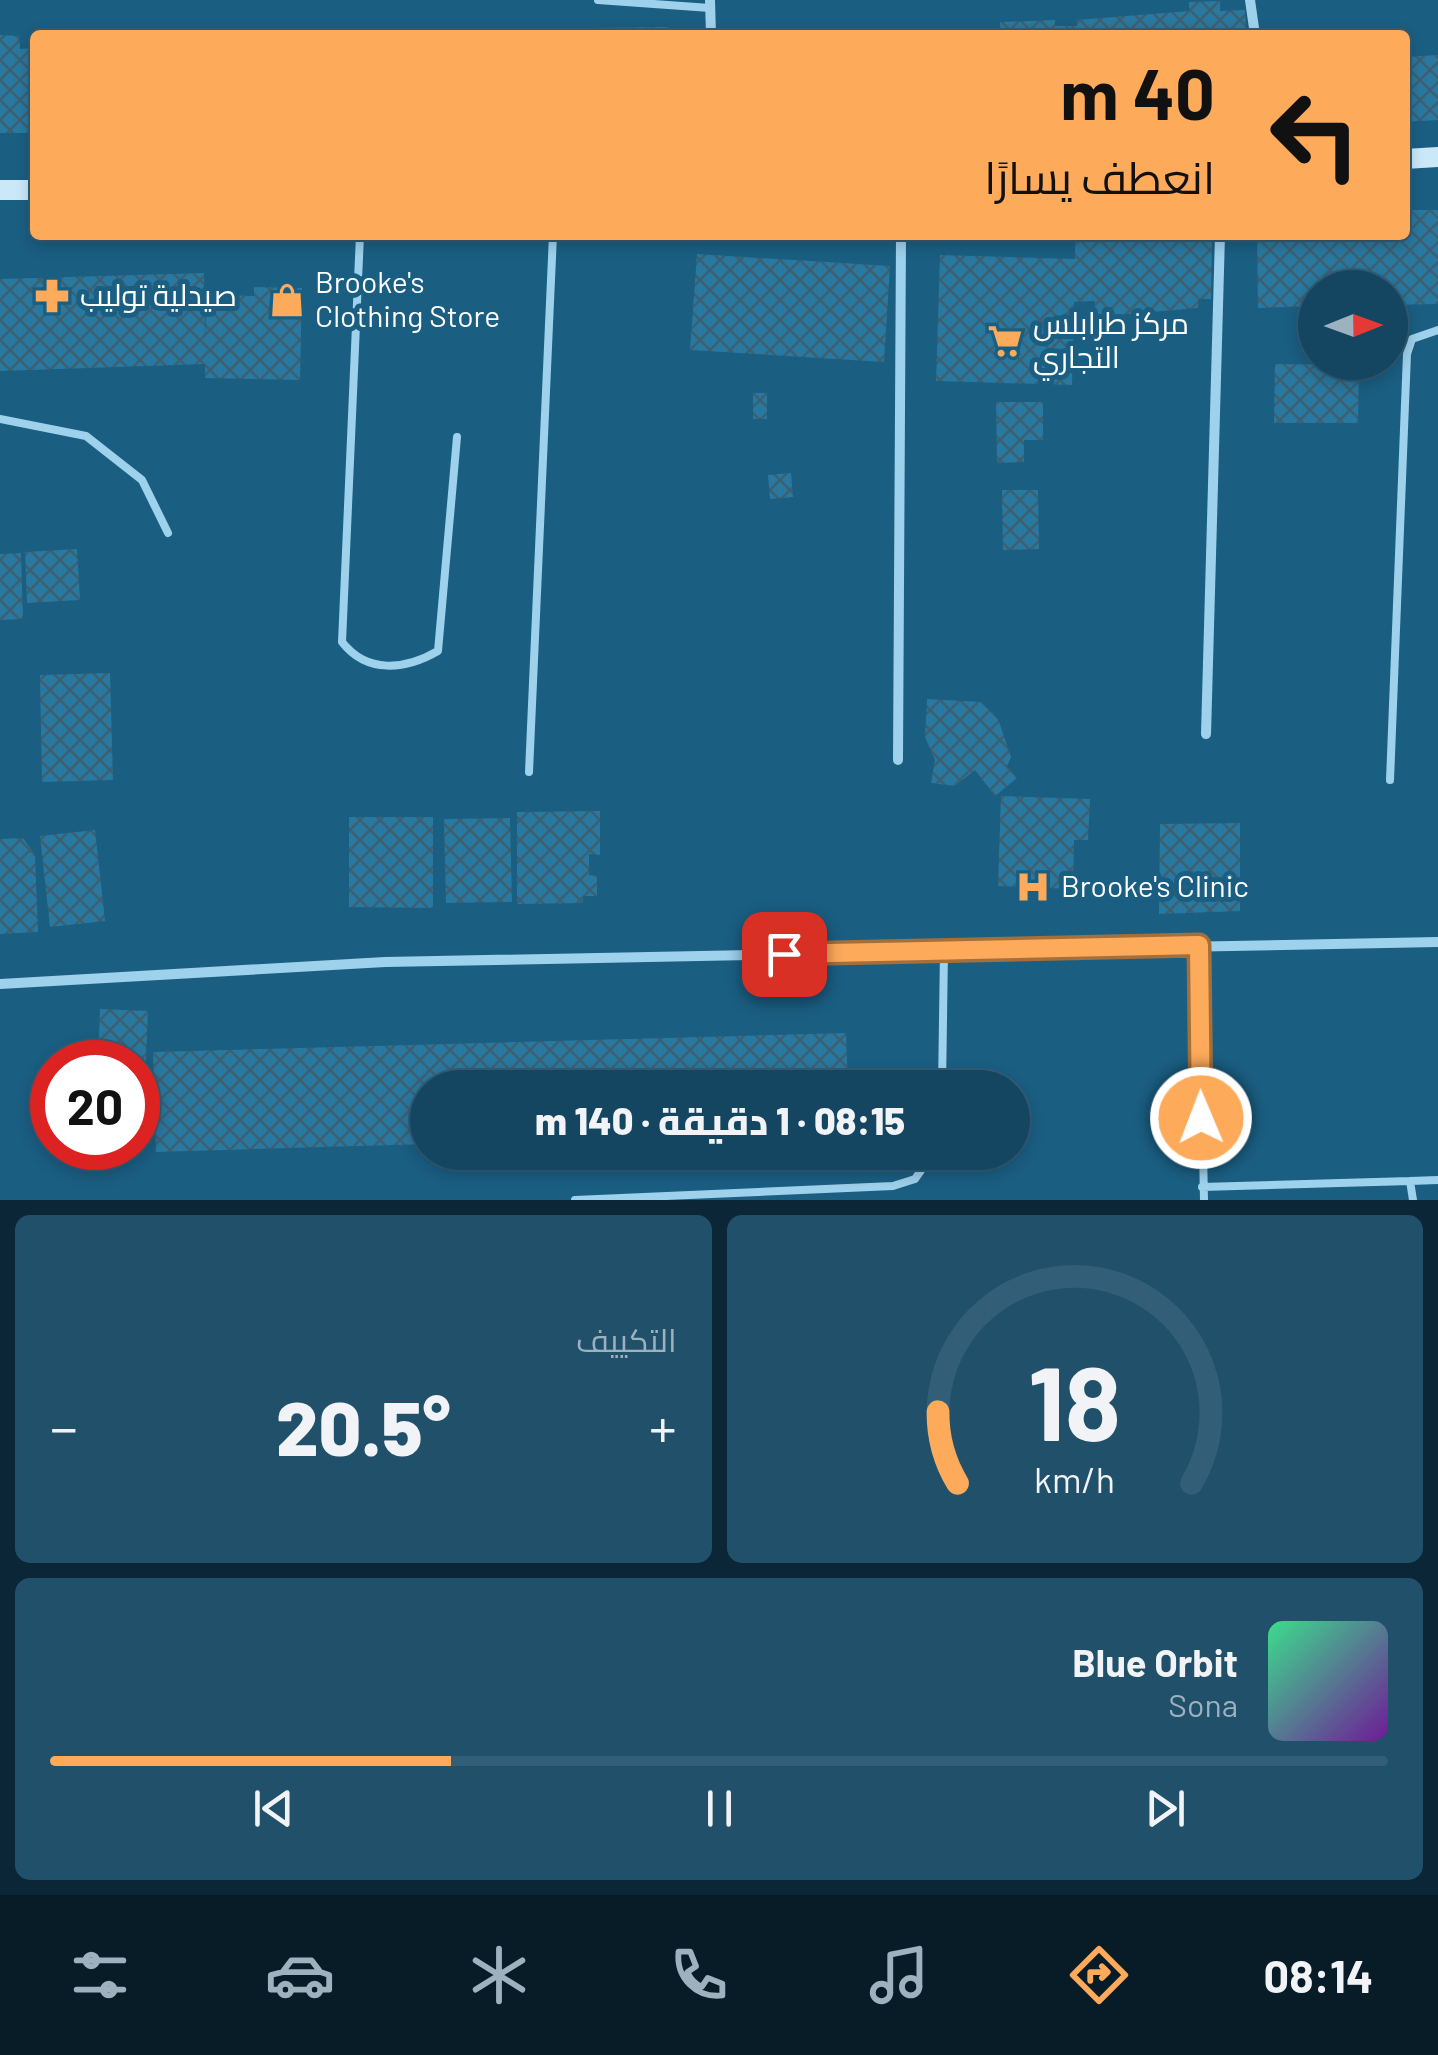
<!DOCTYPE html>
<html lang="ar">
<meta charset="utf-8">
<style>
:root{--surface:#144662;--page:#21506b;--text:#f1f3f6;--muted:#9db1be;--line:#335e77;--accent:#fdab5a}
body{margin:0;font-family:Barlow,Cairo,sans-serif;background:var(--page);color:var(--text);direction:rtl;height:100vh;display:flex;flex-direction:column;font-size:38px;white-space:nowrap}
*{box-sizing:border-box;margin:0}
p{font-size:32px;color:var(--muted)}
.icon{flex:none;width:55px;height:55px;fill:none;stroke:currentColor;stroke-width:2;stroke-linecap:round;stroke-linejoin:round}
.map{position:relative;height:1200px;overflow:hidden;direction:ltr}
.drawer{display:flex;flex-direction:column;gap:15px;padding:15px;background:#0b2636;flex:1}
.drawer>*{flex:none}
.top-card{position:absolute;left:30px;top:30px;width:1380px;height:210px;border-radius:10px;box-shadow:0 5px 15px #0003,0 0 0 2px var(--line);direction:rtl;background:#fdab5a;color:#111;overflow:hidden}
.needle{width:65px;rotate:89deg}
.fabs{position:absolute;left:1298px;top:270px;display:grid;gap:20px}
.fabs a{display:grid;place-items:center;width:110px;height:110px;border-radius:50%;background:var(--surface);box-shadow:0 5px 15px #0003,0 0 0 2px var(--line);font-size:50px}
.speed{position:absolute;left:30px;top:1040px;display:flex;gap:20px;font-size:50px;font-weight:700;text-align:center}
.speed>*{display:grid;place-content:center;width:130px;height:130px;border-radius:50%;background:var(--surface);box-shadow:0 5px 15px #0003,0 0 0 2px var(--line);line-height:1}
.speed .limit{border:15px solid #d22;background:#fff;color:#111}
.pin{position:absolute;display:grid;place-items:center;width:85px;height:85px;color:#fff;margin:-42px;border-radius:20px;box-shadow:0 5px 15px #0006}
.me{position:absolute;width:110px;margin:-55px;rotate:359deg;stroke-linejoin:round;filter:drop-shadow(0 0 8px #0008)}
.turn{display:flex;align-items:center;gap:35px;height:210px;padding:0 30px;font-size:45px}
.turn .icon{width:130px;height:130px;stroke-width:2.5}
.turn b{display:block;font-size:70px;line-height:85px}
.big{font-size:75px;font-weight:800;line-height:1.1}
.drawer .widget{flex:1;display:flex;flex-direction:column;justify-content:center;gap:15px;min-width:0;padding:0 35px;border-radius:15px;background:var(--page)}
.drawer .dial{align-items:center;gap:0}
.dial svg{height:260px;overflow:visible;fill:none;stroke:var(--line);stroke-width:7;stroke-linecap:round;text-anchor:middle}
.dial text{fill:var(--text);stroke:none}
.song{display:flex;align-items:center;gap:30px}
.cover{width:120px;height:120px;border-radius:15px;background:linear-gradient(135deg,hsl(150 70% 55%),hsl(280 70% 35%))}
.played{height:10px;border-radius:5px;background:linear-gradient(90deg,var(--accent) 30%,var(--line) 30%)}
.keys{display:flex;justify-content:space-around;direction:ltr}
.heat{display:flex;justify-content:space-between;align-items:center;font-size:55px;direction:ltr}
.drawer .tiles{flex:1;display:grid;gap:15px;grid-template-columns:1fr 1fr}
.widget:last-child{grid-column:span 2}
.trip{position:absolute;left:410px;top:1070px;width:620px;height:100px;border-radius:50px;background:var(--surface);box-shadow:0 5px 15px #0003,0 0 0 2px var(--line);font-weight:800;line-height:100px;text-align:center;direction:rtl}
.tab-bar{display:flex;height:160px;justify-content:space-around;align-items:center;background:#081c27;color:var(--muted)}
.tab-bar .icon{width:70px;height:70px}
.tab-bar .selected{color:var(--accent)}
.tab-bar b{font-size:45px;color:var(--text)}
.map>svg:first-child{display:block}
.building{fill:url(#building-cross-hatch)}
.lines{fill:none;stroke-linecap:round;stroke-linejoin:round}
.service{stroke:#9ed1eb;stroke-width:8}
.minor{stroke:#9ed1eb;stroke-width:10}
.secondary{stroke:#cae8f8;stroke-width:20}
.route-casing{stroke:#a46f3a;stroke-width:25}
.route{stroke:#fdab5a;stroke-width:18}
.labels{text-anchor:middle;stroke-width:10;stroke-linejoin:round;paint-order:stroke}
.poi-label{font-size:30px;fill:#fff;stroke:#1a5e82;text-anchor:start}
</style>
<div class="map">
<svg width="1438" height="1200" viewBox="0 0 1438 1200">
<defs>
<pattern id="building-cross-hatch" width="8" height="8" patternUnits="userSpaceOnUse" patternTransform="scale(2.5)"><rect width="8" height="8" fill="#2978a0"/><path d="M0 0l8 8M0 8l8-8" fill="none" stroke="#3c6072"/></pattern>
</defs>
<rect width="100%" height="100%" fill="#1a5e82"/>
<path class="building" d="M 1220,1 L 1220,11 L 1245,10 L 1246,35 L 1001,35 L 1000,22 L 1055,20 L 1055,26 L 1077,26 L 1077,20 L 1189,11 L 1189,2 Z
M 669,27 L 671,35 L 429,35 L 429,30 Z
M 0,35 L 19,36 L 20,49 L 35,48 L 35,133 L 0,133 Z
M 1438,55 L 1438,120 L 1405,122 L 1405,57 Z
M 1405,210 L 1438,210 L 1438,304 L 1390,305 L 1390,288 L 1315,288 L 1315,306 L 1258,308 L 1257,235 L 1405,235 Z
M 1075,236 L 1212,236 L 1211,299 L 1199,299 L 1198,308 L 1094,317 L 1095,301 L 1074,302 L 1072,385 L 936,381 L 940,255 L 1075,259 Z
M 697,254 L 890,266 L 884,362 L 690,350 Z
M 204,273 L 205,339 L 207,287 L 226,288 L 226,295 L 254,296 L 254,287 L 302,288 L 300,380 L 205,378 L 205,364 L 0,371 L 0,279 Z
M 1275,364 L 1359,365 L 1358,423 L 1274,423 Z
M 753,393 L 767,393 L 767,419 L 753,419 Z
M 996,402 L 1043,402 L 1043,440 L 1024,440 L 1024,462 L 997,463 Z
M 791,473 L 793,497 L 770,499 L 768,475 Z
M 1002,490 L 1038,490 L 1039,549 L 1003,550 Z
M 77,549 L 80,600 L 27,603 L 25,552 Z
M 21,553 L 23,619 L 0,620 L 0,554 Z
M 110,673 L 113,780 L 42,782 L 40,675 Z
M 927,699 L 981,702 L 998,719 L 1011,757 L 1007,766 L 1017,778 L 995,796 L 975,770 L 955,786 L 931,783 L 935,760 L 925,737 Z
M 1001,796 L 1090,799 L 1088,840 L 1074,840 L 1073,889 L 998,886 Z
M 600,811 L 600,855 L 589,854 L 589,875 L 597,876 L 597,896 L 583,896 L 583,903 L 517,904 L 517,812 Z
M 349,817 L 433,817 L 433,908 L 349,907 Z
M 510,818 L 512,902 L 446,903 L 444,819 Z
M 1240,823 L 1240,911 L 1159,914 L 1160,824 Z
M 95,830 L 105,921 L 50,927 L 40,836 Z
M 23,838 L 35,855 L 38,932 L 0,934 L 0,839 Z
M 100,1009 L 148,1011 L 144,1101 L 138,1101 L 138,1062 L 98,1062 Z
M 846,1033 L 848,1088 L 428,1088 L 428,1144 L 156,1152 L 153,1052 Z"/>
<g class="lines">
<path class="service" d="M 598,0 L 710,8
M 360,235 L 342,642 C 367,674 405,670 438,651 L 457,437
M 0,419 L 86,436 L 142,480 L 168,533
M 529,772 L 553,235
M 1390,780 L 1407,354 L 1412,339 L 1438,330
M 1199,945 L 1204,1200
M 942,1088 L 944,951
M 1410,1181 L 1438,1180
M 1202,1187 L 1410,1181 L 1413,1200
M 575,1200 L 893,1186 L 915,1179 L 934,1152"/>
<path class="minor" d="M 710,0 L 711,35
M 1250,0 L 1255,35
M 1206,734 L 1220,235
M 898,760 L 901,235
M 0,984 L 385,962 L 1438,942"/>
<path class="secondary" d="M 1405,159 L 1438,157
M 0,190 L 35,190"/>
</g>
<g class="lines">
<g class="route-casing">
<path id="route" d="M 784,954 L 1199,945 L 1201,1118"/>
</g>
<use href="#route" class="route"/>
</g>
<defs>
<g id="pharmacy-bare" transform="scale(2.7)"><path d="M-2-6h4v4h4v4h-4v4h-4v-4h-4v-4h4Z" fill="#fdab5a" stroke="#1a5e82" stroke-width="2.5" paint-order="stroke"/></g>
<g id="shop-bare" transform="scale(2.7)"><path d="M-5-2.5h2.3a2.7 3.5 0 0 1 5.4 0H5L5.5 6h-11ZM-1.5-2.5h3a1.5 2.3 0 0 0-3 0Z" fill="#fdab5a" stroke="#1a5e82" stroke-width="2.5" paint-order="stroke"/></g>
<g id="supermarket-bare" transform="scale(2.7)"><path d="M-6-5.5h2.5l.6 2H6L4.5 2H-2.5L-4.4-4H-6ZM-1.5 3.2a1.3 1.3 0 1 0 .1 0ZM3 3.2a1.3 1.3 0 1 0 .1 0Z" fill="#fdab5a" stroke="#1a5e82" stroke-width="2.5" paint-order="stroke"/></g>
<g id="hospital-bare" transform="scale(2.7)"><path d="M-5-5h3v3.5h4V-5h3V5h-3V1.5h-4V5h-3Z" fill="#fdab5a" stroke="#1a5e82" stroke-width="2.5" paint-order="stroke"/></g>
</defs>
<g fill-rule="evenodd">
<use href="#pharmacy-bare" x="52" y="296"/>
<use href="#shop-bare" x="287" y="300"/>
<use href="#supermarket-bare" x="1005" y="341"/>
<use href="#hospital-bare" x="1033" y="887"/>
</g>
<g class="labels">
<g class="poi-label">
<text x="315" y="293">Brooke's<tspan x="315" dy="34">Clothing Store</tspan></text>
<text x="80" y="306">صيدلية توليب</text>
<text x="1033" y="334">مركز طرابلس<tspan x="1033" dy="34">التجاري</tspan></text>
<text x="1061" y="897">Brooke's Clinic</text>
</g>
</g>
</svg>
<div class="fabs">
<a><svg class="needle" viewBox="-14 -14 28 28"><path d="M0-13l5 13h-10z" fill="#e53935"/><path d="M0 13l5-13h-10z" fill="#9db1be"/></svg></a>
</div>
<div class="speed"><div class="limit">20</div></div>
<div class="pin" style="left:784px;top:954px;background:#d93025"><svg class="icon" aria-label="arrive" viewBox="0 0 24 24"><path d="M6 21V4h12l-3 4 3 4H6"/></svg></div>
<svg class="me" style="left:1201px;top:1118px" viewBox="-20 -20 40 40"><circle r="17" fill="#fdab5a" stroke="#fff" stroke-width="3"/><path d="M0-11L8 9 0 5-8 9z" fill="#fff"/></svg>
<div class="trip">08:15 · 1 دقيقة · 140 m</div>
<div class="top-card">
<div class="turn"><svg class="icon" aria-label="left" viewBox="0 0 24 24"><path d="M17 20v-9H6M10 6l-5 5 5 5"/></svg><div><b>40 m</b>انعطف يسارًا</div></div>
</div>
</div>
<section class="drawer">
<div class="tiles">
<div class="widget dial"><svg viewBox="0 0 100 80">
<path d="M14 69A42 42 0 1 1 86 69"/>
<path d="M14 69A42 42 0 0 1 8 47" stroke="#fdab5a"/>
<text x="50" y="56" font-size="32" font-weight="700">18</text>
<text x="50" y="72" font-size="11">km/h</text>
</svg></div>
<div class="widget"><p>التكييف</p>
<div class="heat"><a>−</a><b class="big">20.5°</b><a>+</a></div>
</div>
<div class="widget">
<div class="song"><i class="cover"></i><div><b>Blue Orbit</b><p>Sona</p></div></div>
<div class="played"></div>
<div class="keys"><svg class="icon" aria-label="previous" viewBox="0 0 24 24"><path d="M18 5L8 12l10 7zM5 5v14"/></svg><svg class="icon" aria-label="pause" viewBox="0 0 24 24"><path d="M8 5v14M16 5v14"/></svg><svg class="icon" aria-label="next" viewBox="0 0 24 24"><path d="M6 5l10 7-10 7zM19 5v14"/></svg></div>
</div>
</div>
</section>
<nav class="tab-bar">
<b>08:14</b>
<svg class="icon selected" aria-label="directions" viewBox="0 0 24 24"><path d="M12 3l9 9-9 9-9-9zM9 14v-3h6M13 9l2 2-2 2"/></svg>
<svg class="icon" aria-label="music" viewBox="0 0 24 24"><path d="M9 18V5l10-2v13"/><circle cx="6" cy="18" r="3"/><circle cx="16" cy="16" r="3"/></svg>
<svg class="icon" aria-label="phone" viewBox="0 0 24 24"><path d="M5 4h4l2 5-3 2q2 4 5 5l2-3 5 2v4C11 20 4 13 5 4z"/></svg>
<svg class="icon" aria-label="climate" viewBox="0 0 24 24"><path d="M12 3v18M4 7l16 10M4 17L20 7"/></svg>
<svg class="icon" aria-label="car" viewBox="0 0 24 24"><path d="M5 17H2v-5l4-1 3-4h7l3 4 3 1v5h-3M9 17h6M6 11h13"/><circle cx="7" cy="17" r="2"/><circle cx="17" cy="17" r="2"/></svg>
<svg class="icon" aria-label="filters" viewBox="0 0 24 24"><path d="M4 7h16M4 17h16"/><circle cx="9" cy="7" r="2"/><circle cx="15" cy="17" r="2"/></svg>
</nav>
